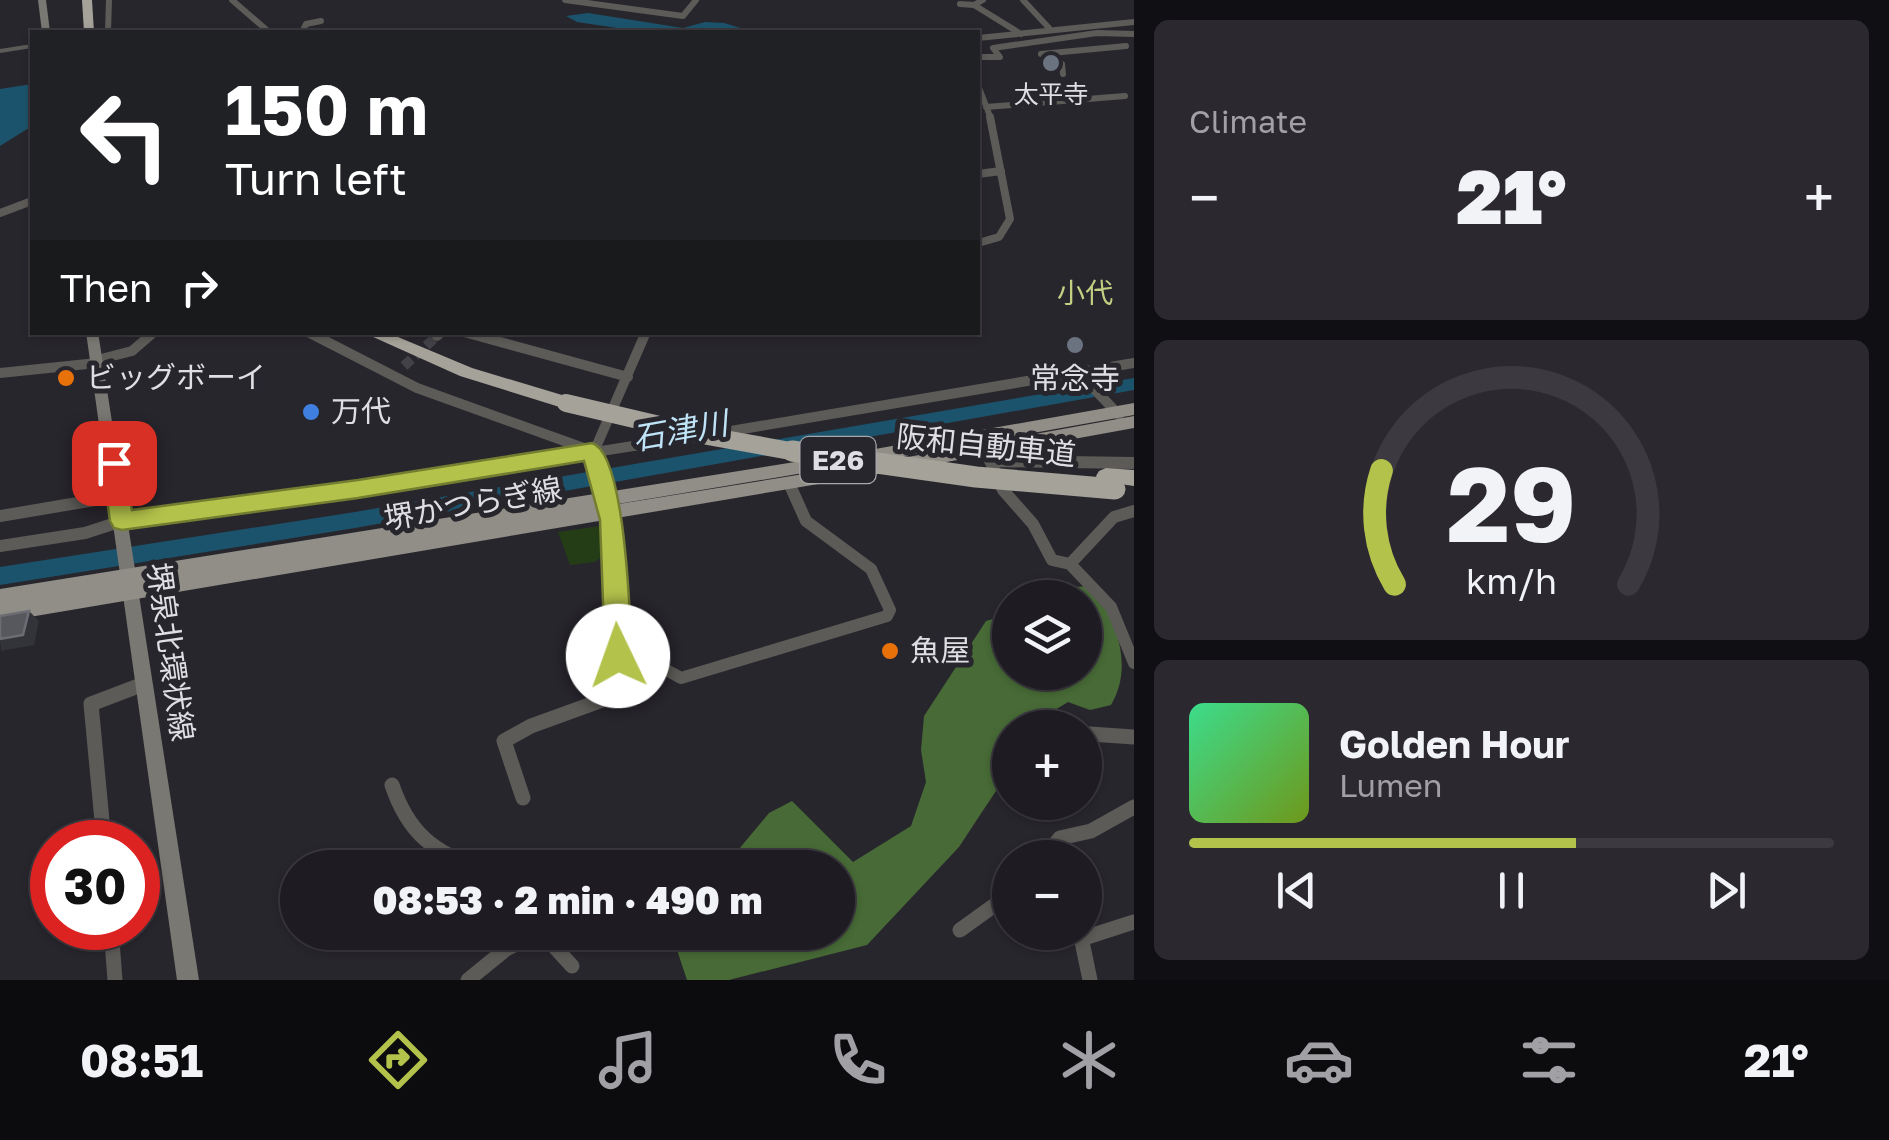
<!DOCTYPE html>
<meta charset="utf-8">
<style>
:root{--surface:#1e1c22;--page:#2b292f;--text:#f1f3f6;--muted:#a1a1a5;--line:#3c3a40;--accent:#b3c24b}
body{margin:0;font-family:"Golos Text","Noto Sans JP",sans-serif;background:var(--page);color:var(--text);height:100vh;display:flex;flex-direction:column;font-size:38px;white-space:nowrap}
*{box-sizing:border-box;margin:0}
p{font-size:32px;color:var(--muted)}
.icon{flex:none;width:55px;height:55px;fill:none;stroke:currentColor;stroke-width:2;stroke-linecap:round;stroke-linejoin:round}
.map{position:relative;flex:1;overflow:hidden}
.side{display:flex;flex-direction:column;gap:20px;padding:20px;background:#100f13;width:755px}
.side>*{flex:none}
.hud{position:absolute;left:30px;top:30px;width:950px;height:305px;border-radius:0px;box-shadow:0 2px 8px #0004,0 0 0 2px var(--line);background:#202124;color:#fff;overflow:hidden}
.controls{position:absolute;left:992px;top:580px;display:grid;gap:20px}
.controls a{display:grid;place-items:center;width:110px;height:110px;border-radius:50%;background:var(--surface);box-shadow:0 2px 8px #0004,0 0 0 2px var(--line);font-size:50px}
.speed{position:absolute;left:30px;top:820px;display:flex;gap:20px;font-size:50px;font-weight:700;text-align:center}
.speed>*{display:grid;place-content:center;width:130px;height:130px;border-radius:50%;background:var(--surface);box-shadow:0 2px 8px #0004,0 0 0 2px var(--line);line-height:1}
.speed .limit{border:15px solid #d22;background:#fff;color:#111}
.pin{position:absolute;display:grid;place-items:center;width:85px;height:85px;color:#fff;margin:-42px;border-radius:20px;box-shadow:0 5px 15px #0006}
.me{position:absolute;width:110px;margin:-55px;rotate:357deg;stroke-linejoin:round;filter:drop-shadow(0 0 8px #0008)}
.turn{display:flex;align-items:center;gap:35px;height:210px;padding:0 30px;font-size:45px}
.turn .icon{width:130px;height:130px;stroke-width:2.5}
.turn b{display:block;font-size:70px;line-height:85px}
.then{display:flex;align-items:center;height:95px;padding:0 30px;background:#0003;gap:20px;font-size:38px}
.big{font-size:75px;font-weight:800;line-height:1.1}
.side .card{flex:1;display:flex;flex-direction:column;justify-content:center;gap:15px;min-width:0;padding:0 35px;border-radius:15px;background:var(--page)}
.side .dial{align-items:center;gap:0}
.dial svg{height:260px;overflow:visible;fill:none;stroke:var(--line);stroke-width:7;stroke-linecap:round;text-anchor:middle}
.dial text{fill:var(--text);stroke:none}
.song{display:flex;align-items:center;gap:30px}
.cover{width:120px;height:120px;border-radius:15px;background:linear-gradient(135deg,hsl(150 70% 55%),hsl(80 70% 35%))}
.played{height:10px;border-radius:5px;background:linear-gradient(90deg,var(--accent) 60%,var(--line) 60%)}
.keys{display:flex;justify-content:space-around;direction:ltr}
.heat{display:flex;justify-content:space-between;align-items:center;font-size:55px;direction:ltr}
.trip{position:absolute;left:280px;top:850px;width:575px;height:100px;border-radius:50px;background:var(--surface);box-shadow:0 2px 8px #0004,0 0 0 2px var(--line);font-weight:800;line-height:100px;text-align:center}
.tab-bar{display:flex;height:160px;justify-content:space-around;align-items:center;background:#0c0b0e;color:var(--muted)}
.tab-bar .icon{width:70px;height:70px}
.tab-bar .active{color:var(--accent)}
.tab-bar b{font-size:45px;color:var(--text)}
main{display:flex;flex:1;min-height:0}
.map>svg:first-child{display:block}
.green{fill:#243d16}
.forest{fill:#476a36}
.water{fill:#1c536c}
.lines{fill:none;stroke-linecap:round;stroke-linejoin:round}
.river{fill:#1c536c;fill-rule:evenodd}
.minor-tunnel{stroke:#434248;stroke-width:10;stroke-dasharray:10 5;stroke-linecap:butt}
.minor-far4{stroke:#5c5b57;stroke-width:6}
.minor-far3{stroke:#5c5b57;stroke-width:8}
.minor-far2{stroke:#5c5b57;stroke-width:10}
.minor-far1{stroke:#5c5b57;stroke-width:12}
.minor{stroke:#5c5b57;stroke-width:15}
.tertiary{fill:#5c5b57;fill-rule:evenodd}
.secondary{fill:#7a7872;fill-rule:evenodd}
.primary{fill:#908e86;fill-rule:evenodd}
.motorway{fill:#a5a299;fill-rule:evenodd}
.motorway-bridge-far1{stroke:#a5a299;stroke-width:18}
.motorway-bridge{stroke:#a5a299;stroke-width:21}
.shaded-wall{fill:#33333a}
.building{fill:#57575e;stroke:#6c6c73;stroke-width:2.5}
.route{fill:#b3c24b;stroke:#747e31;stroke-width:2.5}
.worship-dot{fill:#6b7280;stroke:#28262d;stroke-width:4}
.food-dot{fill:#e8710a;stroke:#28262d;stroke-width:4}
.shop-dot{fill:#3f7fe0;stroke:#28262d;stroke-width:4}
.labels{text-anchor:middle;stroke-width:10;stroke-linejoin:round;paint-order:stroke}
.far-poi-label{font-size:25px;fill:#dfdee3;stroke:#28262d}
.far-neighbourhood-label{font-size:28px;fill:#c3cf83;stroke:#28262d}
.shield{fill:#28262d;stroke:#a8a7ac;stroke-width:2.5}
.shield-label{font-size:28px;font-weight:bold;fill:#dfdee3}
.poi-label{font-size:30px;fill:#dfdee3;stroke:#28262d;text-anchor:start}
.street-label{font-size:30px;fill:#dfdee3;stroke:#28262d}
.water-label{font-size:32px;font-style:italic;fill:#bfe4f8;stroke:#28262d}
</style>
<main>
<div class="map">
<svg width="1134" height="980" viewBox="0 0 1134 980">
<rect width="100%" height="100%" fill="#28262d"/>
<path class="green" d="M 607,525 L 608,552 L 595,562 L 570,565 L 558,532 Z"/>
<path class="forest" d="M 1095,586 C 1116,622 1134,666 1111,705 L 1090,710 L 1068,702 L 1040,719 L 1035,727 L 1010,728 L 1010,770 L 982,812 L 959,847 L 867,945 L 729,980 L 687,980 L 674,941 L 679,933 L 838,932 L 838,868 L 724,867 L 769,813 L 792,801 L 853,862 L 911,826 L 926,782 L 921,750 L 924,716 L 986,621 L 1010,614 L 1010,672 L 1085,672 L 1085,598 L 1060,597 L 1074,587 Z"/>
<path class="water" d="M 588,13 L 683,28 L 705,22 L 724,23 L 754,32 L 593,32 L 617,28 L 577,22 L 566,16 Z
M 32,84 L 32,126 L 0,146 L 0,89 Z"/>
<g class="lines">
<path class="river" d="M 1134,378 L 1134,390 L 355,528 L 0,585 L 0,567 L 355,512 Z"/>
<path class="minor-tunnel" d="M 404,366 L 437,336"/>
<path class="minor-far4" d="M 232,0 L 269,32
M 565,0 L 683,16 L 696,0
M 1023,0 L 1049,28
M 960,4 L 974,5 L 983,0
M 974,5 L 1021,34
M 108,32 L 109,0
M 302,32 L 306,24 L 321,21
M 978,38 L 1134,22
M 1041,54 L 1126,46
M 1041,54 L 1062,64 L 1063,74
M 978,57 L 1000,57 L 993,48 L 1097,33 L 1134,34
M 978,85 L 991,119
M 1061,87 L 1074,102
M 986,107 L 1125,96"/>
<path class="minor-far3" d="M 978,174 L 1001,171
M 0,213 L 32,201
M 978,243 L 999,237 L 1010,219 L 990,117"/>
<path class="minor-far2" d="M 308,332 L 417,388 L 592,451
M 464,332 L 628,377
M 437,336 L 441,332
M 97,360 L 132,351 L 154,332
M 0,373 L 97,363
M 1081,375 L 1119,415
M 719,433 L 1134,363
M 985,450 L 987,454
M 582,454 L 691,437
M 593,454 L 646,332"/>
<path class="minor-far1" d="M 592,451 L 612,520 L 618,656 L 641,656 L 681,678 L 887,616 L 890,610 L 871,569 L 806,521 L 789,483
M 986,451 L 1003,490 L 1033,524 L 1052,560 L 1070,564 L 1114,517 L 1134,511
M 990,461 L 1134,463
M 0,516 L 119,496
M 0,546 L 85,533 L 122,521 L 598,451
M 1070,564 L 1111,607 L 1134,663
M 134,688 L 144,684"/>
<path class="minor" d="M 1090,734 L 1134,737
M 392,785 C 408,832 433,853 480,868
M 523,798 L 504,741 L 531,726 L 622,693
M 104,842 L 91,704 L 141,685
M 1044,858 L 1060,838 L 1091,831 L 1134,807
M 111,928 L 115,980
M 960,930 L 1010,894
M 1080,932 L 1090,980
M 1084,938 L 1134,922
M 468,980 L 506,949 L 541,932 L 572,966"/>
<path class="tertiary" d="M 32,44 L 32,48 L 0,53 L 0,49 Z"/>
<path class="secondary" d="M 38,0 L 46,0 L 50,32 L 42,32 Z
M 86,332 L 98,332 L 199,980 L 177,980 Z"/>
<path class="primary" d="M 1134,403 L 1134,415 L 864,463 L 856,457 L 864,451 Z
M 1134,416 L 1134,428 L 908,469 L 899,463 L 908,457 Z
M 839,455 L 847,461 L 839,467 L 588,509 L 878,462 L 887,468 L 878,474 L 0,622 L 0,589 Z"/>
<path class="motorway" d="M 82,0 L 92,0 L 94,32 L 84,32 Z
M 362,332 L 386,332 L 472,368 L 572,398 L 575,403 L 566,409 L 460,376 Z
M 1106,468 L 1134,470 L 1134,486 L 1099,481 L 1096,476 L 1099,471 Z"/>
<path class="motorway-bridge-far1" d="M 566,403 L 702,435 L 807,454"/>
<path class="motorway-bridge" d="M 792,451 L 976,477 L 1115,489"/>
</g>
<path class="shaded-wall" d="M 29,611 L 39,621 L 34,645 L 1,651 L 0,639 Z"/>
<path class="building" d="M 29,611 L 23,635 L 0,639 L 0,616 Z"/>
<path class="route" d="M 592,443 C 626,453 630,621 632,656 L 628,665 L 618,668 L 609,665 L 605,656 L 600,520 L 584,461 L 358,498 L 122,530 L 114,528 L 110,521 L 102,463 L 106,457 L 121,457 L 132,510 L 358,480 Z"/>
<g class="worship-dot">
<circle cx="1051" cy="63" r="10"/>
<circle cx="1075" cy="345" r="10"/>
</g>
<g class="food-dot">
<circle cx="66" cy="378" r="10"/>
<circle cx="890" cy="651" r="10"/>
</g>
<circle class="shop-dot" cx="311" cy="412" r="10"/>
<g class="labels">
<g class="far-poi-label">
<text x="1051" y="103">太平寺</text>
</g>
<g class="far-neighbourhood-label">
<text x="1085" y="303">小代</text>
</g>
<rect class="shield" x="800.5" y="437" width="75" height="46" rx="8"/>
<g class="shield-label">
<text x="838" y="470">E26</text>
</g>
<g class="poi-label">
<text x="86" y="388">ビッグボーイ</text>
<text x="1075" y="389" text-anchor="middle">常念寺</text>
<text x="331" y="422">万代</text>
<text x="910" y="661">魚屋</text>
</g>
<g class="street-label">
<text transform="translate(986 446) rotate(6)" y="10">阪和自動車道</text>
<text transform="translate(473 504) rotate(-10)" y="10">堺かつらぎ線</text>
<text transform="translate(170 652) rotate(82)" y="10">堺泉北環状線</text>
</g>
<g class="water-label">
<text transform="translate(680 431) rotate(-10)" y="11">石津川</text>
</g>
</g>
</svg>
<div class="controls">
<a><svg class="icon" aria-label="layers" viewBox="0 0 24 24"><path d="M12 4l9 5-9 5-9-5zM3 14l9 5 9-5"/></svg></a>
<a>+</a>
<a>−</a>
</div>
<div class="speed"><div class="limit">30</div></div>
<div class="pin" style="left:114px;top:463px;background:#d93025"><svg class="icon" aria-label="arrive" viewBox="0 0 24 24"><path d="M6 21V4h12l-3 4 3 4H6"/></svg></div>
<svg class="me" style="left:618px;top:656px" viewBox="-20 -20 40 40"><circle r="19" fill="#fff"/><path d="M0-13L10 11 0 6-10 11z" fill="#b3c24b"/></svg>
<div class="trip">08:53 · 2 min · 490 m</div>
<div class="hud">
<div class="turn"><svg class="icon" aria-label="left" viewBox="0 0 24 24"><path d="M17 20v-9H6M10 6l-5 5 5 5"/></svg><div><b>150 m</b>Turn left</div></div>
<div class="then">Then<svg class="icon" aria-label="right" viewBox="0 0 24 24"><path d="M7 20v-9h11M14 6l5 5-5 5"/></svg></div>
</div>
</div>
<section class="side">
<div class="card"><p>Climate</p>
<div class="heat"><a>−</a><b class="big">21°</b><a>+</a></div>
</div>
<div class="card dial"><svg viewBox="0 0 100 80">
<path d="M14 69A42 42 0 1 1 86 69"/>
<path d="M14 69A42 42 0 0 1 10 34" stroke="#b3c24b"/>
<text x="50" y="56" font-size="32" font-weight="700">29</text>
<text x="50" y="72" font-size="11">km/h</text>
</svg></div>
<div class="card">
<div class="song"><i class="cover"></i><div><b>Golden Hour</b><p>Lumen</p></div></div>
<div class="played"></div>
<div class="keys"><svg class="icon" aria-label="previous" viewBox="0 0 24 24"><path d="M18 5L8 12l10 7zM5 5v14"/></svg><svg class="icon" aria-label="pause" viewBox="0 0 24 24"><path d="M8 5v14M16 5v14"/></svg><svg class="icon" aria-label="next" viewBox="0 0 24 24"><path d="M6 5l10 7-10 7zM19 5v14"/></svg></div>
</div>
</section>
</main>
<nav class="tab-bar">
<b>08:51</b>
<svg class="icon active" aria-label="directions" viewBox="0 0 24 24"><path d="M12 3l9 9-9 9-9-9zM9 14v-3h6M13 9l2 2-2 2"/></svg>
<svg class="icon" aria-label="music" viewBox="0 0 24 24"><path d="M9 18V5l10-2v13"/><circle cx="6" cy="18" r="3"/><circle cx="16" cy="16" r="3"/></svg>
<svg class="icon" aria-label="phone" viewBox="0 0 24 24"><path d="M5 4h4l2 5-3 2q2 4 5 5l2-3 5 2v4C11 20 4 13 5 4z"/></svg>
<svg class="icon" aria-label="climate" viewBox="0 0 24 24"><path d="M12 3v18M4 7l16 10M4 17L20 7"/></svg>
<svg class="icon" aria-label="car" viewBox="0 0 24 24"><path d="M5 17H2v-5l4-1 3-4h7l3 4 3 1v5h-3M9 17h6M6 11h13"/><circle cx="7" cy="17" r="2"/><circle cx="17" cy="17" r="2"/></svg>
<svg class="icon" aria-label="filters" viewBox="0 0 24 24"><path d="M4 7h16M4 17h16"/><circle cx="9" cy="7" r="2"/><circle cx="15" cy="17" r="2"/></svg>
<b>21°</b>
</nav>
